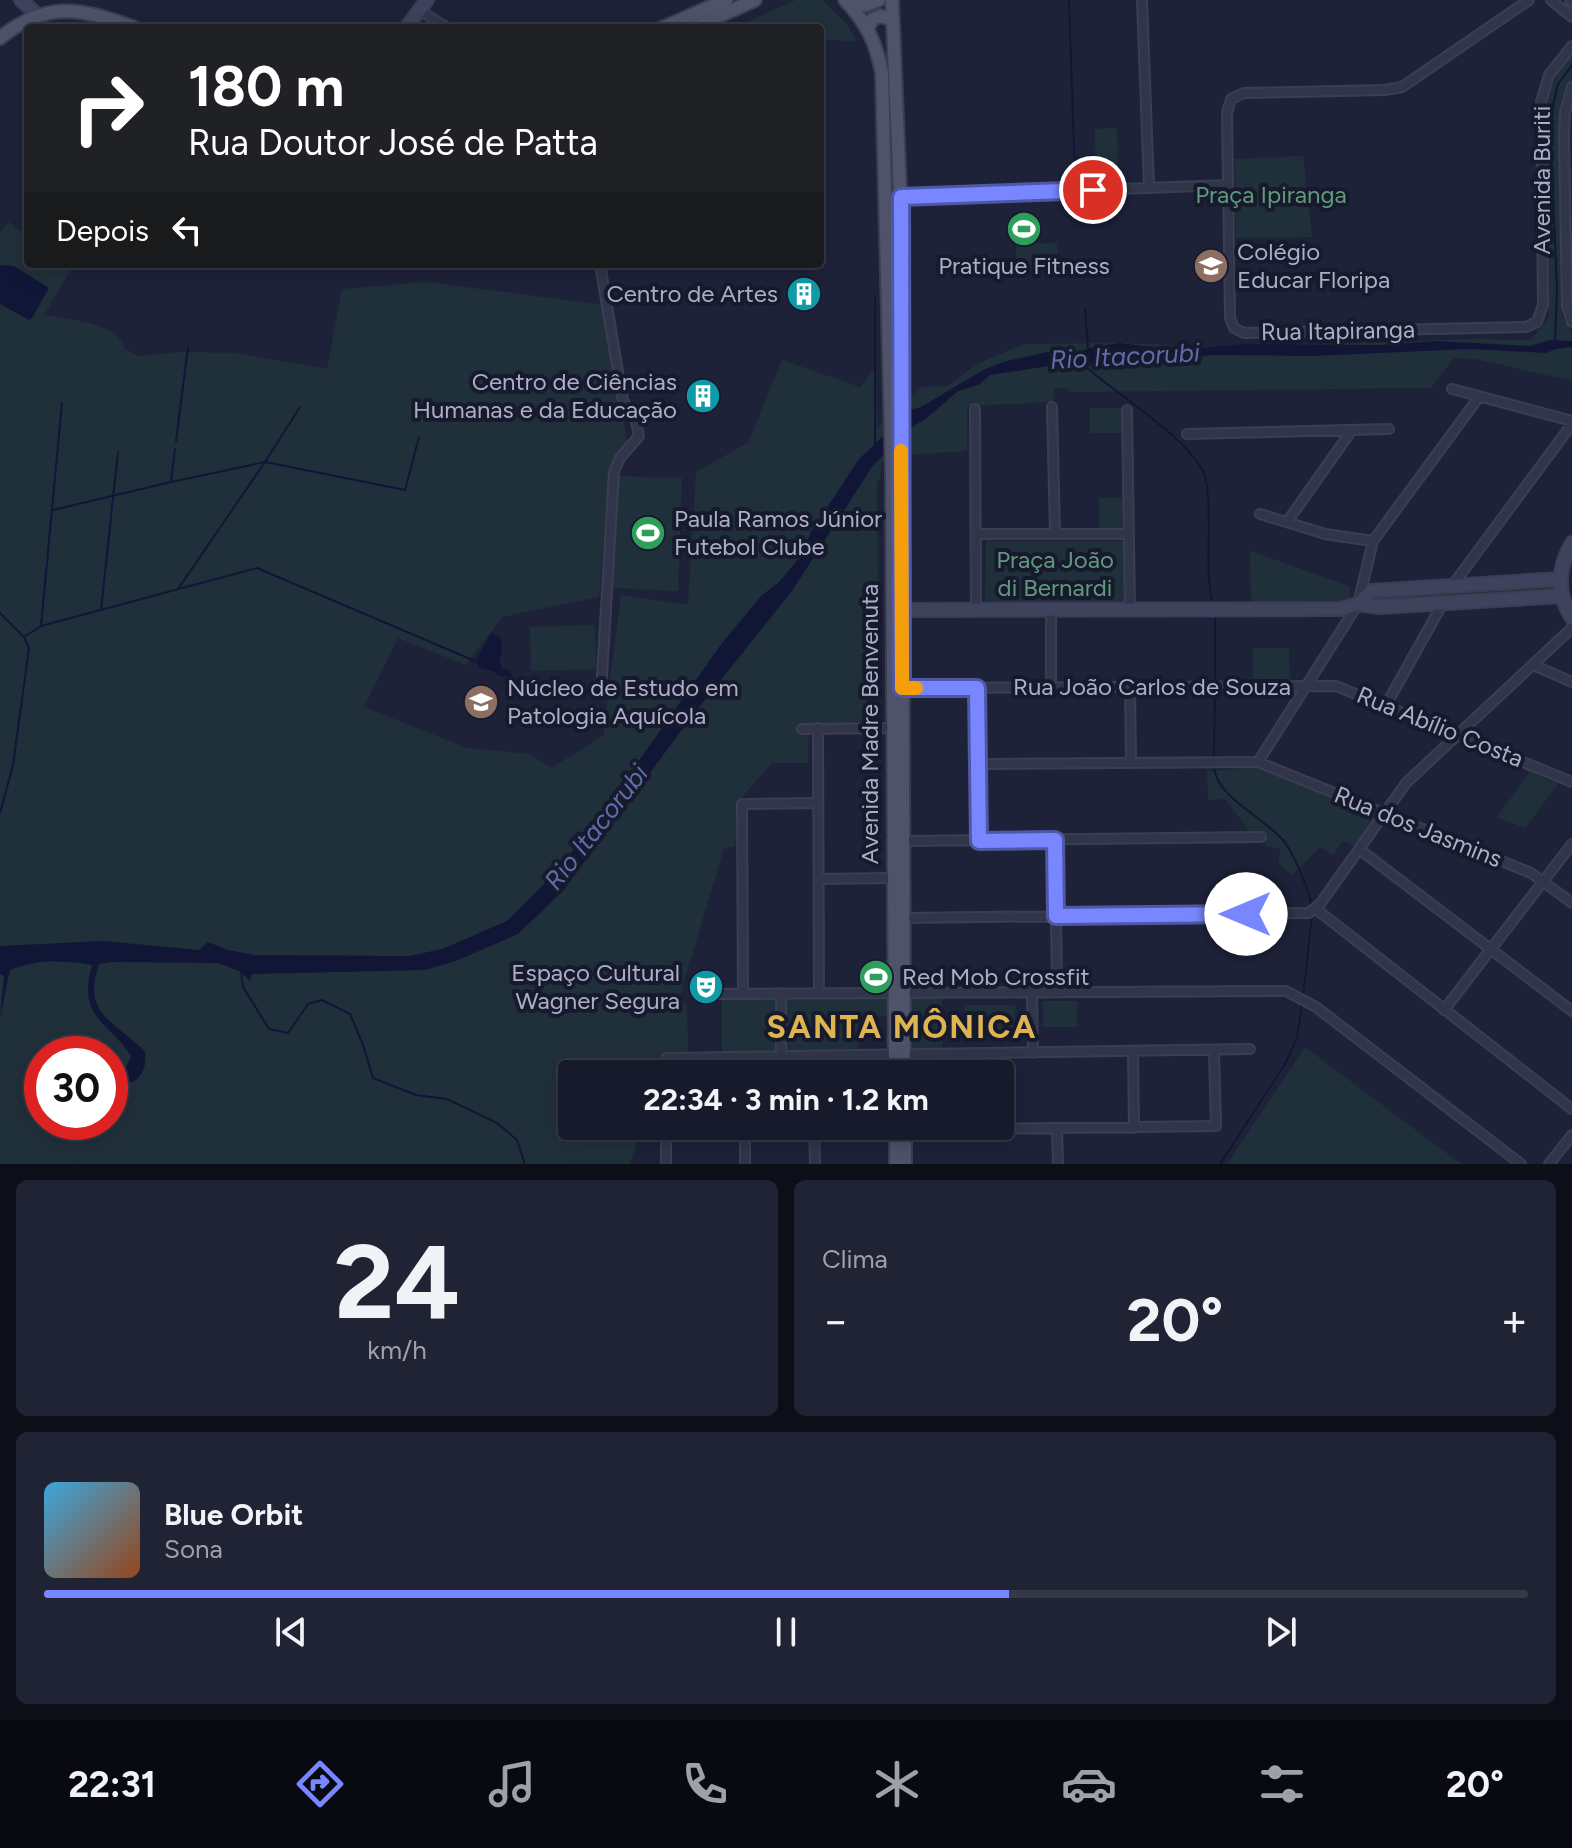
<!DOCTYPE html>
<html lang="pt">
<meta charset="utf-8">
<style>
:root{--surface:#161a2b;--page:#1f2333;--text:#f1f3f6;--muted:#9ea1a9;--line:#353847;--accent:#7887ff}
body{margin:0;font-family:Figtree,sans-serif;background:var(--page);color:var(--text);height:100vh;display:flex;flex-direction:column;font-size:30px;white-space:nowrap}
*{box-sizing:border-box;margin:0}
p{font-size:26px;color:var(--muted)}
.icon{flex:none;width:44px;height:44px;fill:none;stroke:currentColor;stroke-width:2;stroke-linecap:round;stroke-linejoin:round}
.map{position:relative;height:1164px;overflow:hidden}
.side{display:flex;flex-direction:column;gap:16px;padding:16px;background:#0c0e18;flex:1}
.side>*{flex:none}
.top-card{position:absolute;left:24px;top:24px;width:800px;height:244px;border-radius:8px;box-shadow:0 4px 20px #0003,0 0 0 2px var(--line);background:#202124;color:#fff;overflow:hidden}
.speed{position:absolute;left:24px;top:1036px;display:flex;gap:16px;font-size:40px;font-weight:700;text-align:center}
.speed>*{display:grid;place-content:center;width:104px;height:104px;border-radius:50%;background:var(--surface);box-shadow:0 4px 20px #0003,0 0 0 2px var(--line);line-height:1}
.speed .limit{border:12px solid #d22;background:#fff;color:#111}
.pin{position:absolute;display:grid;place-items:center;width:68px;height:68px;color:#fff;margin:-34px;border:4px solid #fff;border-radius:50%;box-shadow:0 2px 8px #0007}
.me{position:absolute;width:88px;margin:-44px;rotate:270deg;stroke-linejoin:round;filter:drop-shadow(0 0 6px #0008)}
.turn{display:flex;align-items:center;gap:28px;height:168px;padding:0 32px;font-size:36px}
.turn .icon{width:104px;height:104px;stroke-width:2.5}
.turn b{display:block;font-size:56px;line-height:68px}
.then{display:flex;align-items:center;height:76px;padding:0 32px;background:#0003;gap:16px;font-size:30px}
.big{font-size:60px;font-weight:700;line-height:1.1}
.side .card{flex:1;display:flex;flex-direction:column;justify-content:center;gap:12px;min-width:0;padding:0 28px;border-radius:12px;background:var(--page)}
.side .dial{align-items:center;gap:0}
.dial b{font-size:104px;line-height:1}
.song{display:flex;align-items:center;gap:24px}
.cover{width:96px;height:96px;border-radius:12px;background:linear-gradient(135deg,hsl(200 70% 55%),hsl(20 70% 35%))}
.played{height:8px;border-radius:4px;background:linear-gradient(90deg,var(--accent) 65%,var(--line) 65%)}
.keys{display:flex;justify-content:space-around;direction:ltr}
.heat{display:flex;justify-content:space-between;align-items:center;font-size:44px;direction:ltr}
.side .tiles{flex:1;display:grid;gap:16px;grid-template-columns:1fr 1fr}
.card:last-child{grid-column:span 2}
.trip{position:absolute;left:558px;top:1060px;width:456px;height:80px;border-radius:8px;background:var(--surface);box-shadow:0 4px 20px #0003,0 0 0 2px var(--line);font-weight:700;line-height:80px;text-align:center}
.tab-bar{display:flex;height:128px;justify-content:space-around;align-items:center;background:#090a11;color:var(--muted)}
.tab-bar .icon{width:56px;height:56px}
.tab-bar .active{color:var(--accent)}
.tab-bar b{font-size:36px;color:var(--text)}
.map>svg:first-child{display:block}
.green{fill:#20303a;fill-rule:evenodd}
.water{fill:#111637}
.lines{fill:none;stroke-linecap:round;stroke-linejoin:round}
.stream{stroke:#111637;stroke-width:2}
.street-casing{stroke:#3b3e53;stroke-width:12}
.secondary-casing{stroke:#3b3e53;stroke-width:16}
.primary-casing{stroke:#3b3e53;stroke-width:16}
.street{stroke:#313549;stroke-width:8}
.secondary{stroke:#3f425d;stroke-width:12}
.primary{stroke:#4f536a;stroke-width:12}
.route-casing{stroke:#4e58a6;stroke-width:20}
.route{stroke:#7887ff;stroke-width:14}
.slow{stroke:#f59e0b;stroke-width:14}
.labels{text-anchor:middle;stroke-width:8;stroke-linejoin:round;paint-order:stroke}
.street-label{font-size:24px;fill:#abaec6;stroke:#171a2d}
.park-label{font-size:24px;fill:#61997d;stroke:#171a2d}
.poi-label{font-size:24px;fill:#abaec6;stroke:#171a2d;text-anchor:start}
.water-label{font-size:26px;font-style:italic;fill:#606ca9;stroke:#171a2d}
.district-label{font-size:32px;font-weight:bold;letter-spacing:2px;fill:#ddb44f;stroke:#171a2d}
</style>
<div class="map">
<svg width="1572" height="1164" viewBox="0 0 1572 1164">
<rect width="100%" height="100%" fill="#1e2239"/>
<path class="green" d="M 796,0 L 822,0 L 847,24 L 856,41 L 820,40 L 820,28 L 733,28 Z
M 1572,54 L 1572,79 L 1559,120 L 1562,316 L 1572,332 L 1572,381 L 1475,359 L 1454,358 L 1431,388 L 1069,392 L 1068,388 L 1054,389 L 1053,402 L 967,406 L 967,451 L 906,455 L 881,462 L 881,474 L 877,483 L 878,607 C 865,633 886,658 878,684 C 876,691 868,699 864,706 L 878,722 L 799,723 L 799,732 L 809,733 L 808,763 L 772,763 L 738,802 L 735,846 L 724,848 L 680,995 L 687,1007 L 688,1052 L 662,1053 L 660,1074 L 572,1074 L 572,1126 L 642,1126 L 630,1164 L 0,1164 L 0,233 L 9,222 L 28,236 L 28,264 L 67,264 L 72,268 L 44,315 C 68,320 118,322 125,349 L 138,356 L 182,352 L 236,353 L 327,369 L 342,289 L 427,282 L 605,305 L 627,442 L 609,470 L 599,597 L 502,617 L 466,665 L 398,638 L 364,707 L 467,748 L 530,754 L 551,768 L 603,736 L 621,595 L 688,605 L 696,472 L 749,442 L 782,360 L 860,387 L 876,367 L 877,427 L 895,412 L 891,221 L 896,224 L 898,409 L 922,387 L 948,386 L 975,365 L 1024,344 L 1119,343 L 1220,347 L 1476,339 L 1531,340 L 1549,317 L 1546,113 C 1549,88 1557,73 1572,54 ZM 42,1054 L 110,1054 L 110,1122 L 42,1122 Z
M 1117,128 L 1118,175 L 1096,176 L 1095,129 Z
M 1303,156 L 1312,237 L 1236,238 L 1235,159 Z
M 1057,243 L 1057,271 L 1017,272 L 1016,244 Z
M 1090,408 L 1121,408 L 1121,433 L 1090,433 Z
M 617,476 L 682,478 L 678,591 L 613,588 Z
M 1099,498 L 1122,498 L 1122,528 L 1099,528 Z
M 986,541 L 1125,541 L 1126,606 L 985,606 Z
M 1250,551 L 1349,586 L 1350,601 L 1251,602 Z
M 1554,583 L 1555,589 L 1370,600 L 1371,596 Z
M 595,625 L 596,669 L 531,671 L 530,627 Z
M 1253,648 L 1289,648 L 1290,679 L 1253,679 Z
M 1260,768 L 1374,817 L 1355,846 L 1343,841 L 1333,855 L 1320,847 L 1292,875 L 1279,864 L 1280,849 L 1266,846 L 1258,831 L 1249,831 L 1225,799 L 1208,800 L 1207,771 Z
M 1530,772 L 1558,784 L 1525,828 L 1497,817 Z
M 909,996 L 942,996 L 942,1048 L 909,1048 Z
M 784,998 L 891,998 L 891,1016 L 858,1016 L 858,1054 L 784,1054 Z
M 722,999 L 776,999 L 776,1053 L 722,1053 Z
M 1043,1001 L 1077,1001 L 1077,1027 L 1043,1027 Z
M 965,1005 L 1015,1005 L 1015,1034 L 965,1034 Z
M 1305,1047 L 1461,1164 L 1227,1164 Z"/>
<path class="water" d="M 0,265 L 14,266 L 49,288 L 32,318 L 29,320 L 0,304 Z
M 1550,340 L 1572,341 L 1572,347 L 1556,349 L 1546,353 L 1469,349 L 1314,356 L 1213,355 L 1180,359 L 1122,356 L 1094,361 L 1086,370 L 1069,363 L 990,375 L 980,384 L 957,392 L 928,417 L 911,428 L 872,467 L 792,591 L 689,720 L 563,891 L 518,934 L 456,961 L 425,970 L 252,974 L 250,981 L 239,971 L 218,963 L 113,962 L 99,964 C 81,1017 117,1021 145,1052 C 148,1076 133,1088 110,1084 L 110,1077 L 116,1077 L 125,1070 L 131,1056 C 108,1020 77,1019 92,965 C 65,960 35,959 10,970 L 0,1018 L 4,976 L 0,974 L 0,946 L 104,941 L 199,950 L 208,942 L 228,950 L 255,955 L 409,956 L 442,949 L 507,921 L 548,880 L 590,830 L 722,643 L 761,596 L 779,582 L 800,557 L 811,532 L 859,459 L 911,410 L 921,407 L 983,370 L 1003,362 L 1047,352 L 1077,353 L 1089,348 L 1119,343 L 1176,350 L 1245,344 L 1379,345 L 1436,341 L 1530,346 Z
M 491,634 L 499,636 C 503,643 503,652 499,659 L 502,668 L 508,669 L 512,676 L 499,676 L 493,671 L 480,668 L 475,661 Z"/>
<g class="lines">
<path class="stream" d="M 1069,0 L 1075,180
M 875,297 L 875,444
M 1085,309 L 1088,348
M 1555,342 L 1557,288 L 1551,148 L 1552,110 L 1558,84 L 1572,65
M 1087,368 C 1114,392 1199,445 1206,480 C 1213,520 1204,563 1212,603
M 176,441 L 188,347
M 171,482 L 265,462 L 300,407
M 53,510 L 171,482 L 175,449
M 178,589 L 265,462 L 405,490 L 419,437
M 101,610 L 118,452
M 0,613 L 24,637 L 29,648 L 13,765 L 0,813
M 1215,614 L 1215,683
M 41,626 L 257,568 L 475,661
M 24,637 L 41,626 L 62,403
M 1214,759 L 1215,689
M 1214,765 C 1213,798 1272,820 1288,847 C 1298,864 1307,887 1312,906
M 241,971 L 243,987 L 269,1029 L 288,1033 L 308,1004 L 322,1000 L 350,1014 L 363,1045 L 373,1078 L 416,1095 L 447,1099 L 497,1123 L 517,1140 L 525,1164
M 1303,997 L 1312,916
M 1220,1164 L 1285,1064 L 1297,1038 L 1302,1004"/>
<g class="street-casing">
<path id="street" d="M 1142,0 L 1149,188
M 1529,0 L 1402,87 L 1385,90 L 1244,93 L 1231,99 L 1227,113 L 1230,318 L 1234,328 L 1244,333 L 1526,327 L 1537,322 L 1543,305 L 1541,102 L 1549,75 L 1572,46
M 1551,0 L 1572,17
M 1570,0 L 1572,2
M 419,10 L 448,28
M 1572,87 L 1565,112 L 1564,137 L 1567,306 L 1572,322
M 901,197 L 1228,185
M 600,264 L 623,401 L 635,418 L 639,436 L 620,458 L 614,472 L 602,676
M 1452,389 L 1572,421
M 1052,407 L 1055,534
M 975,409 L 976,610
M 1127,410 L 1130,611
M 1187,434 L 1389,429
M 1260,514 L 1325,534 L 1373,541
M 1287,522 L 1352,430
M 976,534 L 1129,534
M 1452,586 L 1572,424
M 1533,665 L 1572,682
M 1130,687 L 1131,763
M 900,688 L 1336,686 L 1572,782
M 977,688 L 979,841
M 1051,688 L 1051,610
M 1386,705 L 1443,603
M 818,728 L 819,993
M 802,729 L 892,728
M 1258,762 L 1358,604 L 1373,541 L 1479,397
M 978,764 L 1258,762 L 1531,873 L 1572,903
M 1055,840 L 1057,991
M 904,841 L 1261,837
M 1359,849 L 1572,1011
M 819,879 L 893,878
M 1316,909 L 1572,1109
M 905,918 L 1309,913 L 1320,904 L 1406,783 L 1572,628
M 1032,991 L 1033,1053
M 781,993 L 781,1057
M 697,994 L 1286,991 L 1316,1007 L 1521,1164
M 743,994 L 742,804 L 818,803
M 1444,1010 L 1572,844
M 1133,1052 L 1134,1128
M 814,1056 L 814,1074
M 745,1057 L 745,1074
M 666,1074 L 666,1058 L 1250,1049
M 666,1126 L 666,1164
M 745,1126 L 745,1164
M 814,1126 L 815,1164
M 1057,1129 L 1058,1164
M 905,1130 L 1216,1126 L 1214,1051
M 1549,1164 L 1572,1135"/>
</g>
<g class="secondary-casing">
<path id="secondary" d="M 21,0 L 35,13
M 406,28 L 427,0
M 1572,543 C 1558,567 1556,594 1572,618
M 1358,604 L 1371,591 L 1560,579
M 902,610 L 1342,609 L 1358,604 L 1379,607 L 1562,596"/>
</g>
<g class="primary-casing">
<path id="primary" d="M 845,0 C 867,23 876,43 882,73 L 892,473 L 895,1074
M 892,0 L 901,216 L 904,1074
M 846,1 L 866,5 L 879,0
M 868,27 L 873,19 L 881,16 L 893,20
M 662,28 L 726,0
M 693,28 L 755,0
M 0,38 C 47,0 81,8 135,28
M 896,1126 L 896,1164
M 905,1126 L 905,1164"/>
</g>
<use href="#street" class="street"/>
<use href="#secondary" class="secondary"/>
<use href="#primary" class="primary"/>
</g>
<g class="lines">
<g class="route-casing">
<path id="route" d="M 1093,190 L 901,197 L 902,688 L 977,688 L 979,841 L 1055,840 L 1056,916 L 1246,914"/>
</g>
<use href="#route" class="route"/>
<path class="slow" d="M 901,451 L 902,688 L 916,688"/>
</g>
<defs>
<g id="stadium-disc" transform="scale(1.8)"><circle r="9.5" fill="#2e9e5b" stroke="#171a2d"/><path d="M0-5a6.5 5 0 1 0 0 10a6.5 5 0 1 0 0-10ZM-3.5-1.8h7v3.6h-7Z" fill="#fff"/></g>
<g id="school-disc" transform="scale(1.8)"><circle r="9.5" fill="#8d6e63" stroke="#171a2d"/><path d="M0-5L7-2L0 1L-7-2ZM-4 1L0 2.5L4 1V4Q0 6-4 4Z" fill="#fff"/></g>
<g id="building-disc" transform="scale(1.8)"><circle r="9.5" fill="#0f9aa8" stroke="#171a2d"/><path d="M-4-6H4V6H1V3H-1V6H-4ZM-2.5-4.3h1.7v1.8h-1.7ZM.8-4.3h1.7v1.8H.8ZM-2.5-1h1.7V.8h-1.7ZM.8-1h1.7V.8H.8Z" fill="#fff"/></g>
<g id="university-disc" transform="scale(1.8)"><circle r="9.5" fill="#8d6e63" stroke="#171a2d"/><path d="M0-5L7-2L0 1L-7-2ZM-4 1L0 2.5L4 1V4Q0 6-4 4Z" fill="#fff"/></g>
<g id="theatre-disc" transform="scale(1.8)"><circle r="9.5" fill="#0f9aa8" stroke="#171a2d"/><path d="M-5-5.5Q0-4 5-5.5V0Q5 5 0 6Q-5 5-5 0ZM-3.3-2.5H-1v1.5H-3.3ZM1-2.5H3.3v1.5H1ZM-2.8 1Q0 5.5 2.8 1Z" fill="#fff"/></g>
</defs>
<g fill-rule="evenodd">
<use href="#stadium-disc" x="1024" y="229"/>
<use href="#school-disc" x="1211" y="266"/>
<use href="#building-disc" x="804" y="294"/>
<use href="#building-disc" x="703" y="396"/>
<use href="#stadium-disc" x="648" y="533"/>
<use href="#university-disc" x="481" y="702"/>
<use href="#stadium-disc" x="876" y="977"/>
<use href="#theatre-disc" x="706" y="987"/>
</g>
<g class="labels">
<g class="street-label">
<text transform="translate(1542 180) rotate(-90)" y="8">Avenida Buriti</text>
<text transform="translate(1338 331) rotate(-1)" y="8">Rua Itapiranga</text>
<text x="1152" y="695">Rua João Carlos de Souza</text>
<text transform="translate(870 724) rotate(-90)" y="8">Avenida Madre Benvenuta</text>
<text transform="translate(1440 727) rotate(22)" y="8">Rua Abílio Costa</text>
<text transform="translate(1418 827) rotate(22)" y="8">Rua dos Jasmins</text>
</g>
<g class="park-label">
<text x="1271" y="203">Praça Ipiranga</text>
<text x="1055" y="568">Praça João<tspan x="1055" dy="28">di Bernardi</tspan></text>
</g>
<g class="poi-label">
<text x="1237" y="260">Colégio<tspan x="1237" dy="28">Educar Floripa</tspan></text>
<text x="1024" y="274" text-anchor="middle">Pratique Fitness</text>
<text x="778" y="302" text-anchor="end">Centro de Artes</text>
<text x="677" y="390" text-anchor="end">Centro de Ciências<tspan x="677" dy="28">Humanas e da Educação</tspan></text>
<text x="674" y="527">Paula Ramos Júnior<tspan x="674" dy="28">Futebol Clube</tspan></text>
<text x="507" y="696">Núcleo de Estudo em<tspan x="507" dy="28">Patologia Aquícola</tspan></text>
<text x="680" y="981" text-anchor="end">Espaço Cultural<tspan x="680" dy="28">Wagner Segura</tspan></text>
<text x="902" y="985">Red Mob Crossfit</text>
</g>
<g class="water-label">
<text transform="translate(1125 356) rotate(-3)" y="9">Rio Itacorubi</text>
<text transform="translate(596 827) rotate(-52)" y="9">Rio Itacorubi</text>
</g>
<g class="district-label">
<text x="902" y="1038">SANTA MÔNICA</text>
</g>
</g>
</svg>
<div class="speed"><div class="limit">30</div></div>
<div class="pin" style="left:1093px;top:190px;background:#d93025"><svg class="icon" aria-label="arrive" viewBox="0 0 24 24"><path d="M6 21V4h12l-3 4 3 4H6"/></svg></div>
<svg class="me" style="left:1246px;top:914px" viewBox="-20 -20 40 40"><circle r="19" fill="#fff"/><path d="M0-13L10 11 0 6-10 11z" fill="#7887ff"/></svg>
<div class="trip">22:34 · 3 min · 1.2 km</div>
<div class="top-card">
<div class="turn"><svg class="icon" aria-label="right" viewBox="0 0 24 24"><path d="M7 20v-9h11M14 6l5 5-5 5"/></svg><div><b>180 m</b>Rua Doutor José de Patta</div></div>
<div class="then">Depois<svg class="icon" aria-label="left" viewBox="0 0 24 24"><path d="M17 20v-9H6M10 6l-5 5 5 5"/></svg></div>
</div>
</div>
<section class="side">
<div class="tiles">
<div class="card dial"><b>24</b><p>km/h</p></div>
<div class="card"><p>Clima</p>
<div class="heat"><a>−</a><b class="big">20°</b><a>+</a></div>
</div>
<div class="card">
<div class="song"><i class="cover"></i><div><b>Blue Orbit</b><p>Sona</p></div></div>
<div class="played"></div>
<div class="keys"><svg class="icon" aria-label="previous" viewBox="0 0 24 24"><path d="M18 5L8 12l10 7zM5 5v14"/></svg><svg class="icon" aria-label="pause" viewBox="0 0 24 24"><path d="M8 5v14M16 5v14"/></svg><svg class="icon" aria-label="next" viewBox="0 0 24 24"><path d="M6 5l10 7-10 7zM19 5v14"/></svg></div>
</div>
</div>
</section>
<nav class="tab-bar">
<b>22:31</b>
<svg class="icon active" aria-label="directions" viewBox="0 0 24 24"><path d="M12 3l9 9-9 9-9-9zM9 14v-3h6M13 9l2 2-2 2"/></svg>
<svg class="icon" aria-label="music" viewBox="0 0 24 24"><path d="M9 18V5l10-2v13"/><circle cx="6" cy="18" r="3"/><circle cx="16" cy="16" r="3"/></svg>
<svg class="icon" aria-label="phone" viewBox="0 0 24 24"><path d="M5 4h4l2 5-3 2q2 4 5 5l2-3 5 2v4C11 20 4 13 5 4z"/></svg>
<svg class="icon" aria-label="climate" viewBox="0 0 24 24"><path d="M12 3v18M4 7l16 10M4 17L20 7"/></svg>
<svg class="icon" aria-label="car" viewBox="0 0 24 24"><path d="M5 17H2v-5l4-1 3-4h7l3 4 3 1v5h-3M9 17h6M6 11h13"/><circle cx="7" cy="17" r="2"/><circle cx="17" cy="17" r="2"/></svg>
<svg class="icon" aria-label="filters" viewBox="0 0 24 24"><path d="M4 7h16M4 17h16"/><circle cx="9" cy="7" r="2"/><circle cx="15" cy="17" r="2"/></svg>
<b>20°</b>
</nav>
